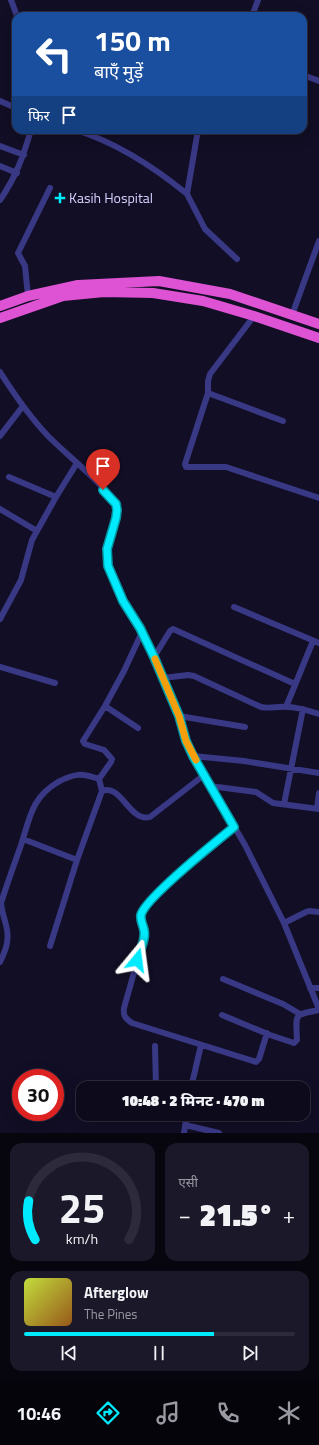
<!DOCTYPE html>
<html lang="hi">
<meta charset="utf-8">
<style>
:root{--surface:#0d0a1c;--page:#1b1829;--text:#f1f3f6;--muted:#9a9aa3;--line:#2d2b3b;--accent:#00eafd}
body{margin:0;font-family:"Titillium Web","Noto Sans Devanagari",sans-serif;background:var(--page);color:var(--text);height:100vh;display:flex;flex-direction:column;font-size:15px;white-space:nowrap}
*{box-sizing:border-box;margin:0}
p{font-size:13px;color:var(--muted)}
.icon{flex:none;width:22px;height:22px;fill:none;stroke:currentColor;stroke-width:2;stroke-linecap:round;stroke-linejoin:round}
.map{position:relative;height:1133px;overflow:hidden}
.panel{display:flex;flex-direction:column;gap:10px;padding:10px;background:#07060f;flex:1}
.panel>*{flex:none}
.top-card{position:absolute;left:12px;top:12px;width:295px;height:122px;border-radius:12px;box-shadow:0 4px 16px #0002,0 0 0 1px var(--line);background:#1a4fa0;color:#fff;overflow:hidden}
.speed{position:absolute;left:12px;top:1069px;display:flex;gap:8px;font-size:20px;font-weight:700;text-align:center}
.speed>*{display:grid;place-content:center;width:52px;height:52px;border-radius:50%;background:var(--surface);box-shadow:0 4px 16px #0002,0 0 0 1px var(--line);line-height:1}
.speed .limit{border:6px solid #d22;background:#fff;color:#111}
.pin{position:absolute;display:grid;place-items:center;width:34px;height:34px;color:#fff;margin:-41px -17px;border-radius:50% 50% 50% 0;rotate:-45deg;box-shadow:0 0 4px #0007}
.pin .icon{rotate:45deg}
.me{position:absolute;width:44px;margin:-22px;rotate:16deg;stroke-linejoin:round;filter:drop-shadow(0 0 3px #0008)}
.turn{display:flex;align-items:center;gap:14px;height:84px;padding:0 16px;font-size:18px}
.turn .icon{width:52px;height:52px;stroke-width:2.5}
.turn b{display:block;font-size:28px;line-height:34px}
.then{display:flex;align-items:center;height:38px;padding:0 16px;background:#0003;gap:8px;font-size:15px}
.big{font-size:30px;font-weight:800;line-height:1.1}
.panel .card{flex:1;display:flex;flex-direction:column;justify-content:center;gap:6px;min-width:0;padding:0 14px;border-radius:12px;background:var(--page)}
.panel .dial{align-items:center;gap:0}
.dial svg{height:104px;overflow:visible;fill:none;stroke:var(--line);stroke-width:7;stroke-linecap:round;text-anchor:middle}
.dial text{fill:var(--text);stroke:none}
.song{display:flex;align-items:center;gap:12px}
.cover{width:48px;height:48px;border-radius:6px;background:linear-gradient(135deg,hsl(70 70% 55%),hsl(30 70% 35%))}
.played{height:4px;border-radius:2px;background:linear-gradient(90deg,var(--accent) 70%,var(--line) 70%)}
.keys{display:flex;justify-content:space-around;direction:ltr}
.heat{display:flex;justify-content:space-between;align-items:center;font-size:22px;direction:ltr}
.panel .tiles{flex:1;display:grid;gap:10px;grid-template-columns:1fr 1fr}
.card:last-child{grid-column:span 2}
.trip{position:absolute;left:76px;top:1081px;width:234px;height:40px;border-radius:12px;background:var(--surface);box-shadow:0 4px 16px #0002,0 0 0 1px var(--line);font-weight:800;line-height:40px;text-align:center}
.tabs{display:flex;height:64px;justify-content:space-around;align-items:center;background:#05040b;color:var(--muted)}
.tabs .icon{width:28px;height:28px}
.tabs .selected{color:var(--accent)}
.tabs b{font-size:18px;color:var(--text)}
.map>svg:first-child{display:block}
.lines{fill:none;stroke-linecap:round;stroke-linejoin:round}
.minor{stroke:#393885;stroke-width:6}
.trunk{stroke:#de53d3;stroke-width:10}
.route-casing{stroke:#0098a4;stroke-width:10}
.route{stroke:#00eafd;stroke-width:7}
.slow{stroke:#f59e0b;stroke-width:7}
.poi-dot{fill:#00eafd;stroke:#110e25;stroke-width:1.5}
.labels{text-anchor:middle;stroke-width:4;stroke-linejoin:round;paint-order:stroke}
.poi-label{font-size:14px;fill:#d6d2ff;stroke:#110e25;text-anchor:start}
</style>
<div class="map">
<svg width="319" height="1133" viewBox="0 0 319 1133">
<rect width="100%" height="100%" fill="#110e25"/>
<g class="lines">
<path class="minor" d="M 11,0 L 17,16
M 252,16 L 258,0
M 303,75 L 319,81
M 0,101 L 16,108
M 76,130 C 117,143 154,167 187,194
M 198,130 L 187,194 L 205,229 L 237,259
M 0,146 L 24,155
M 0,166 L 17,173
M 0,200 C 16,177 23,157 31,130
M 28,296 L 25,266 L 18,253 L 50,188
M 292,315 L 319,241
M 254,316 L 210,374 L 208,381 L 208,393 L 283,421
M 0,372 C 14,394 30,417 48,436 C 70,458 97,478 116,503 L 117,510 L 116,518 L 107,549 L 108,566 L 123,601 L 140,628 L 154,657 L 179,716 L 193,756 L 245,845 L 284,923 L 319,1009
M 208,393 L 185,464 L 186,467 L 226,467 L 319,498
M 0,436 L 23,406
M 9,477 L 56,497
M 0,509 L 37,531
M 234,607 L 319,643
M 0,619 L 21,580 L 32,540 L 56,497 L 77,463
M 154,657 L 170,631 L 173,629 L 295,684
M 0,667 L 55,683
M 163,678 L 188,675 L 194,676 L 261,707 C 270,709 278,706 287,707 C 298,707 309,711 319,714
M 105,706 L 138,728
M 286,707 L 313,641
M 179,716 L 245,727
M 193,756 L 244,761 L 319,773
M 210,786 L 256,792 L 273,803 L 319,809
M 102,791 L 99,779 L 111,762 L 112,759 L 104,750 L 85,744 L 83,741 L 105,706 L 124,671 L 142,632
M 284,804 L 303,709
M 317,809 L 319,793
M 234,827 C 211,846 188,865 166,885 C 158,893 147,902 141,913 C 138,918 145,929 144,937 L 124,1008 C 123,1016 125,1018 132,1023 L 256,1062 L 259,1059 L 267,1033
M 23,839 L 77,860
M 284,923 L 306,912 L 309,911 L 319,912
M 50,946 L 77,860 L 102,791 C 121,783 130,823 150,817 L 204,775
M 0,962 C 6,950 10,939 6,925 C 4,917 2,912 1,903 C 7,884 14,865 21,845 C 30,818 31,798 58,782 C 75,773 81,773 99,779
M 223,979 L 283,1004 L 300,1014
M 310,988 L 319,988
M 222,1015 L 270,1035 L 294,1043 L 297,1040 C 296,1013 293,1015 319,1010
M 155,1046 L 156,1088
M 191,1088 L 201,1045
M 185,1125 L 219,1133
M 184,1133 L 187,1114"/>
<path class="trunk" d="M 0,306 L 28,296 L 78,285 L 159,281 L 230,294 L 319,324
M 0,318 L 63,296 L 104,292 L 153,293 L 203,301 L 254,316 L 319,338"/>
</g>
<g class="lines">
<g class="route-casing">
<path id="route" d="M 103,490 L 116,504 L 117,510 L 116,518 L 107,549 L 108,566 L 123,601 L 140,628 L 154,657 L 179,716 L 186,741 L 193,756 L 234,827 C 218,840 144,899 141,915 C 140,920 143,925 144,930 C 146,939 140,951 137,960"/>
</g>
<use href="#route" class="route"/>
<path class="slow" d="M 155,659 L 179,716 L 186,741 L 196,760"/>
</g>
<path class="poi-dot" d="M58 192h4v4h4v4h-4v4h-4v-4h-4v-4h4z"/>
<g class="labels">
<g class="poi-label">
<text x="69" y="203">Kasih Hospital</text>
</g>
</g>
</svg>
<div class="speed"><div class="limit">30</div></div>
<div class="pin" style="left:103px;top:490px;background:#d93025"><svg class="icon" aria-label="arrive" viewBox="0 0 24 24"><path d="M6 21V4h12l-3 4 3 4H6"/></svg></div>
<svg class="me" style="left:137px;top:960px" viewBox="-20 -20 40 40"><path d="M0-17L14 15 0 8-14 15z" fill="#00eafd" stroke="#fff" stroke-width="4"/></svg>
<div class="trip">10:48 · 2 मिनट · 470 m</div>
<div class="top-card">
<div class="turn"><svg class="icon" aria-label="left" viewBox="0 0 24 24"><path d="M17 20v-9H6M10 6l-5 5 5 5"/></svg><div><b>150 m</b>बाएँ मुड़ें</div></div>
<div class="then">फिर<svg class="icon" aria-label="arrive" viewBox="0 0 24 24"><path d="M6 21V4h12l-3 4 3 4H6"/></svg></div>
</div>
</div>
<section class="panel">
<div class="tiles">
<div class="card dial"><svg viewBox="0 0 100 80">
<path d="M14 69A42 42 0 1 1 86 69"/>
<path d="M14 69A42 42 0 0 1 9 39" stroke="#00eafd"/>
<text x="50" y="56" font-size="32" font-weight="700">25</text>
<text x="50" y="72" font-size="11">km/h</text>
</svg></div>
<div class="card"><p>एसी</p>
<div class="heat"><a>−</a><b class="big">21.5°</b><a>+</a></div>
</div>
<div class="card">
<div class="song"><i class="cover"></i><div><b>Afterglow</b><p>The Pines</p></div></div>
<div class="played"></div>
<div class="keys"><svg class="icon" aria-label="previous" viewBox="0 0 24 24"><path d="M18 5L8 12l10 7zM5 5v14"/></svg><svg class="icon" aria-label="pause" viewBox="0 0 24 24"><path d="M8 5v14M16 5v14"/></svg><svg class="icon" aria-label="next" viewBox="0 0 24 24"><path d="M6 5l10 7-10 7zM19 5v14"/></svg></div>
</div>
</div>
</section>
<nav class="tabs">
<b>10:46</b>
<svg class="icon selected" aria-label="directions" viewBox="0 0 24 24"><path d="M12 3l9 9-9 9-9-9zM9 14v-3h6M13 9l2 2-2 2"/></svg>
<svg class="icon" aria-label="music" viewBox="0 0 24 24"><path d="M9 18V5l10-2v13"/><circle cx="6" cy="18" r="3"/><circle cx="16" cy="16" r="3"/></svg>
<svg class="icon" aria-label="phone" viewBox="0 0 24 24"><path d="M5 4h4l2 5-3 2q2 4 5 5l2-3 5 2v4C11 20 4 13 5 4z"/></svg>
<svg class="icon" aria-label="climate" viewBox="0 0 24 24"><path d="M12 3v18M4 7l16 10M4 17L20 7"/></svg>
</nav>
